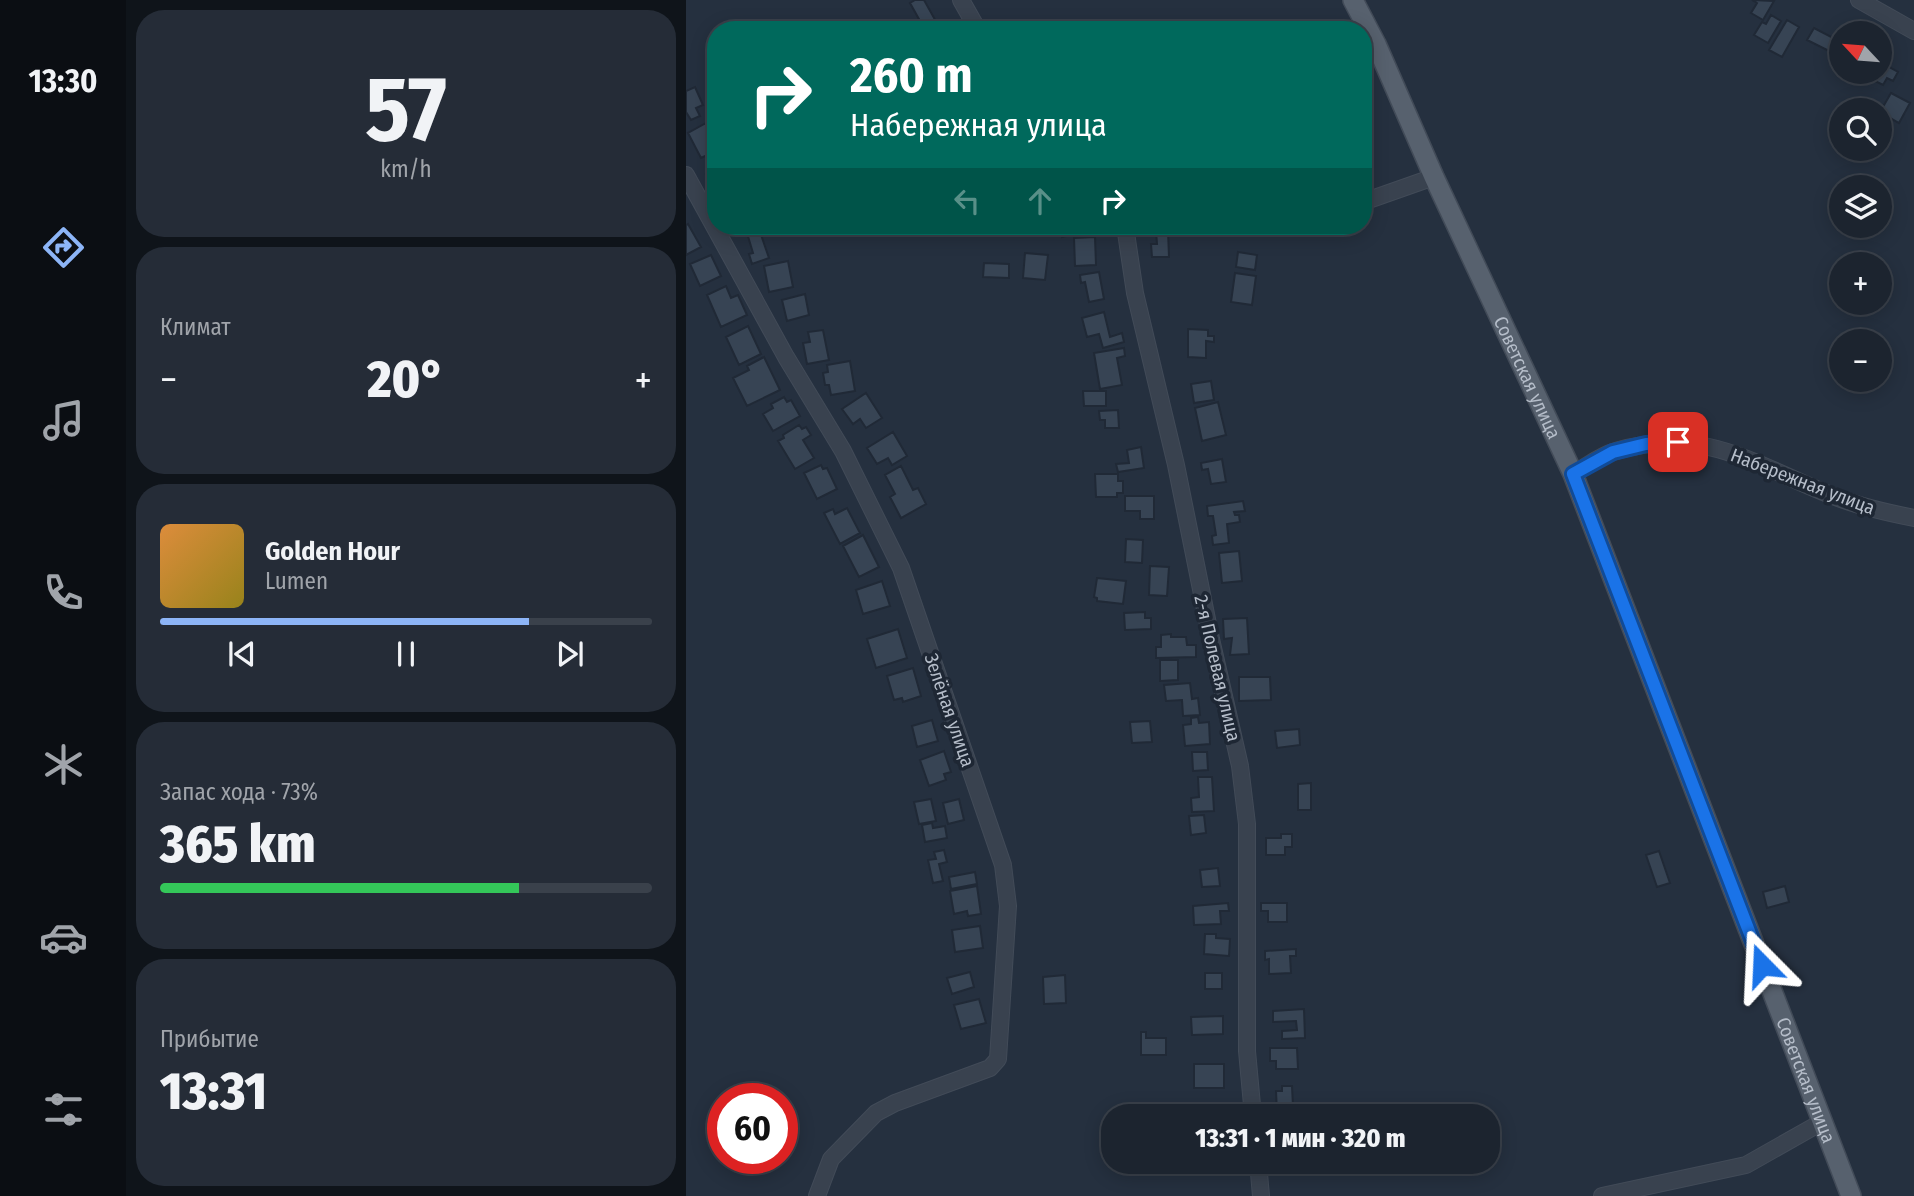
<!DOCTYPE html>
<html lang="ru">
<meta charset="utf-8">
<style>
:root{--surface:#1c242f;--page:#252c37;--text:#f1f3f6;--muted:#a0a4aa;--line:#3a414b;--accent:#8db5f7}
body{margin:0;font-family:"Fira Sans Condensed",sans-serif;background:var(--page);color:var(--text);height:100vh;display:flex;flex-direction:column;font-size:26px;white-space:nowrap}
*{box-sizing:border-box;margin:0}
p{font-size:23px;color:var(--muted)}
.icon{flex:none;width:38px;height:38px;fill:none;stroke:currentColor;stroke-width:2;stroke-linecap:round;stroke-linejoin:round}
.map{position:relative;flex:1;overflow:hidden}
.side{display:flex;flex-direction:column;gap:10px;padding:10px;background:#0f141a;width:560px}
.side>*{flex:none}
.guide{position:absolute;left:21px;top:21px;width:665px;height:214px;border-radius:28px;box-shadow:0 4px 18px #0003,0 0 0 2px var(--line);background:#00695c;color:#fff;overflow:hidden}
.needle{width:46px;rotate:296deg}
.buttons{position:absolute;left:1143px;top:21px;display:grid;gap:14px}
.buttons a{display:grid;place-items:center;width:63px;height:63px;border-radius:50%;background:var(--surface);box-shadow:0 4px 18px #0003,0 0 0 2px var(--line);font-size:35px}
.speed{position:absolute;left:21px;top:1083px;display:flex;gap:14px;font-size:35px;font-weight:700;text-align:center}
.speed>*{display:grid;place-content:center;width:91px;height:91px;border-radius:50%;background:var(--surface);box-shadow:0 4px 18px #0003,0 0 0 2px var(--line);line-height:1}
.speed .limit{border:10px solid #d22;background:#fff;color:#111}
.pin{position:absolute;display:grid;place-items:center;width:60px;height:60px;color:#fff;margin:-30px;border-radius:14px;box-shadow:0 4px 10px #0006}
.me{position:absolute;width:77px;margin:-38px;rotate:339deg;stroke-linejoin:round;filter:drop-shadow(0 0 5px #0008)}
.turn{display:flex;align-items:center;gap:24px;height:147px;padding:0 28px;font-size:32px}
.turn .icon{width:91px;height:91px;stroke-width:2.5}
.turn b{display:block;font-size:49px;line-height:60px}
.lanes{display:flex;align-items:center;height:66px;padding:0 28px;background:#0003;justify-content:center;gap:35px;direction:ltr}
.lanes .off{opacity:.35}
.big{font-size:52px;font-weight:800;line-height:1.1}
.side .tile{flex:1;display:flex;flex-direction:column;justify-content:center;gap:10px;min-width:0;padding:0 24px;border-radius:28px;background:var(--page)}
.side .dial{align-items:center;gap:0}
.dial b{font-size:91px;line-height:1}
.song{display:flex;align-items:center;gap:21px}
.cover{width:84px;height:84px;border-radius:10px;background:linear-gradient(135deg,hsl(30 70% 55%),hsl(50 70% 35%))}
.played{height:7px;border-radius:4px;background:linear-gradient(90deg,var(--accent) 75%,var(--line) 75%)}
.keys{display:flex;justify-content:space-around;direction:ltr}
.heat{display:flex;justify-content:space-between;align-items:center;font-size:38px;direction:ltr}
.charge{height:10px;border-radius:5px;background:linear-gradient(90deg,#34c759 73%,var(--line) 0)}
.trip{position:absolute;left:415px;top:1104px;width:399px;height:70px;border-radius:28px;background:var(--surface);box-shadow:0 4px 18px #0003,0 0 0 2px var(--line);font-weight:800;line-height:70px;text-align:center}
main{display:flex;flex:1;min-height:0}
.menu{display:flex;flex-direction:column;width:126px;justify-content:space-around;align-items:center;background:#0b0e13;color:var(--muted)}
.menu .icon{width:49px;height:49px}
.menu .on{color:var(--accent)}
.menu b{font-size:32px;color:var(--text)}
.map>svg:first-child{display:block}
.building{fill:#374454;stroke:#202936;stroke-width:2}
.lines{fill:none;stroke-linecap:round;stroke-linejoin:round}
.minor-casing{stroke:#424b58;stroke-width:18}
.major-casing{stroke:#424b58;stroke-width:22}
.minor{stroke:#39424f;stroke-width:16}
.major{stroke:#57616e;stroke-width:19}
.route-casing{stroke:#114b97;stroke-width:18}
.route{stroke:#1a73e8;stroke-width:12}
.labels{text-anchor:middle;stroke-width:7;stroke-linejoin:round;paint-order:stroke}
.street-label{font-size:19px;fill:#b5bdc9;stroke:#1e2734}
</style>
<main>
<nav class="menu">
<b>13:30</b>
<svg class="icon on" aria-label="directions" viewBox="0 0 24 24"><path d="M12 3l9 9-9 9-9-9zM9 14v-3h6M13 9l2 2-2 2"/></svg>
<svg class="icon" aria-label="music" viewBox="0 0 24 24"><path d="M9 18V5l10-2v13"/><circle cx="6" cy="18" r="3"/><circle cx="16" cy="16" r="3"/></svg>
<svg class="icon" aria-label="phone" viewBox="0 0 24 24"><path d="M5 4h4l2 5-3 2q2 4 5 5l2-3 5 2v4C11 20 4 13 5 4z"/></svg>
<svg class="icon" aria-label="climate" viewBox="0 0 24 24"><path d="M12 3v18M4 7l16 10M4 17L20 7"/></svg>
<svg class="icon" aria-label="car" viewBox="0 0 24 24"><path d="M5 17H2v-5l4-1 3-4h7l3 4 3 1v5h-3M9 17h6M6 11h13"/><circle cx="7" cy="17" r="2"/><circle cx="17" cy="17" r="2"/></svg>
<svg class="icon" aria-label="filters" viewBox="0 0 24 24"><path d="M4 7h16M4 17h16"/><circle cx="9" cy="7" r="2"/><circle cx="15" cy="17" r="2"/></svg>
</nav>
<section class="side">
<div class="tile dial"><b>57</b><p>km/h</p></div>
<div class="tile"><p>Климат</p>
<div class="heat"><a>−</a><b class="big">20°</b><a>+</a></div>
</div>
<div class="tile">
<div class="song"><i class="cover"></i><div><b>Golden Hour</b><p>Lumen</p></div></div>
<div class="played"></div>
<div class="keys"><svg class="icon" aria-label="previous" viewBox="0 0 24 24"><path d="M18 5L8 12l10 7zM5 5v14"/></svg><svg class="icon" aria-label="pause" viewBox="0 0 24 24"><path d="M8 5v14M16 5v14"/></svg><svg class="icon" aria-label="next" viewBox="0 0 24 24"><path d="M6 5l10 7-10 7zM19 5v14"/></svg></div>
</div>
<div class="tile"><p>Запас хода · 73%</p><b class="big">365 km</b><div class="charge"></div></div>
<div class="tile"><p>Прибытие</p><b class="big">13:31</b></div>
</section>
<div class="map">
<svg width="1228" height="1196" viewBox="0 0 1228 1196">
<rect width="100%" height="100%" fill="#25303f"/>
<path class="building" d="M 229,0 L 238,0 L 252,25 L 245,30 L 220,30 L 234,21 L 224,3 Z
M 1066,0 L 1088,1 L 1077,20 L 1065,13 L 1071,3 Z
M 1085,15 L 1095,21 L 1082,43 L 1068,35 L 1076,22 L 1080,24 Z
M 1101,20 L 1113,27 L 1096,57 L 1083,50 Z
M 326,21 L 350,21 L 350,30 L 326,30 Z
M 1128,28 L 1155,42 L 1155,57 L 1121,40 Z
M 1194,62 L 1212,72 L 1207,81 L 1201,78 L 1197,85 L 1183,78 L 1186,72 L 1194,72 Z
M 9,87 L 17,105 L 10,108 L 14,116 L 5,120 L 0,112 L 0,91 Z
M 1205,93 L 1224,103 L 1213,123 L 1194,112 Z
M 20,123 L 30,141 L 30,151 L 15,158 L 2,133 Z
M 30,168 L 30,188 L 28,188 L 20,174 Z
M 2,224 L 15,247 L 0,255 L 0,225 Z
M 346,226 L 361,226 L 360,233 L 345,231 Z
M 373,226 L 401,226 L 402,231 L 376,237 Z
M 575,226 L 606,226 L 605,234 L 574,230 Z
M 73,229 L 83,258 L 66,264 L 63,254 L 67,253 L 61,233 Z
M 482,230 L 483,257 L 466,257 L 465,244 L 471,244 L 470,231 Z
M 409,237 L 410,265 L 389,266 L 388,238 Z
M 552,252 L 571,255 L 569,270 L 550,267 Z
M 339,253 L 362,255 L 359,280 L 337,278 Z
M 25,255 L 35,276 L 14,286 L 4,264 Z
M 102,261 L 107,287 L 83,292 L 78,266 Z
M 298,263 L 323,264 L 323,278 L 297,277 Z
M 413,272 L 418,299 L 403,302 L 399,282 L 395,283 L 394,275 Z
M 549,273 L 570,276 L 566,305 L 545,302 Z
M 40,286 L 45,298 L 52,295 L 61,315 L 35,327 L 21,295 Z
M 119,294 L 123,315 L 101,321 L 96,300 Z
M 418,312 L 424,337 L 436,333 L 438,342 L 417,348 L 413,334 L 401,337 L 396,318 Z
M 62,326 L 75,354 L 53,365 L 40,337 Z
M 502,329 L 522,330 L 522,336 L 528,336 L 528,342 L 520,341 L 520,358 L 502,357 Z
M 137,330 L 143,360 L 121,364 L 117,343 L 124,342 L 122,332 Z
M 438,348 L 439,356 L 431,358 L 436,385 L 414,389 L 408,353 Z
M 78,357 L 94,390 L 61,406 L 47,378 L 63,370 L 61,366 Z
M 164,361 L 169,391 L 145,395 L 143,385 L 139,385 L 137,373 L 142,372 L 141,365 Z
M 525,381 L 528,400 L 508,403 L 505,384 Z
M 397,391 L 420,391 L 420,406 L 398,406 Z
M 180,393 L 196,418 L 180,428 L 174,419 L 167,424 L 156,409 Z
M 98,397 L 101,402 L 105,400 L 114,416 L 87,431 L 77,414 L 87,408 L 85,404 Z
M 532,402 L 540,435 L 516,441 L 509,408 Z
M 432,410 L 433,428 L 419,428 L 419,420 L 414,420 L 413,411 Z
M 113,425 L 116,429 L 120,427 L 125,435 L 117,440 L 128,458 L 109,469 L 92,441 L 98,438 L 97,435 Z
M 207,432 L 221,456 L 206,465 L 202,458 L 191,464 L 181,448 Z
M 455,447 L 458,468 L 432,472 L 430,464 L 443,463 L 441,450 Z
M 536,459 L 540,482 L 525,484 L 522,469 L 516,470 L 515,463 Z
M 135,465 L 137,469 L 141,468 L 151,489 L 131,499 L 118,473 Z
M 215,466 L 227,490 L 232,488 L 240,504 L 215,518 L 204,497 L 209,494 L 199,475 Z
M 409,474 L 432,474 L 432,481 L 437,481 L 437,493 L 431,493 L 431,497 L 410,497 Z
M 439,496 L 468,496 L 468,519 L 454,519 L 454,511 L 439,511 Z
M 557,501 L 559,511 L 548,512 L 549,515 L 553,515 L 554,522 L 541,524 L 543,543 L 527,545 L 526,536 L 530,535 L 527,516 L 522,516 L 521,506 Z
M 161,508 L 174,533 L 154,544 L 138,513 L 147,509 L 149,514 Z
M 177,535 L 193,567 L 173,577 L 157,546 Z
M 440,539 L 457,540 L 456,563 L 439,562 Z
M 553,551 L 556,581 L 536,583 L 533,553 Z
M 464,566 L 483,567 L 481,596 L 463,595 Z
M 411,578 L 440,581 L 437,604 L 411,601 L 411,598 L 408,597 Z
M 196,581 L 204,606 L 177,614 L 170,590 Z
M 459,612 L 459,618 L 465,618 L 465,629 L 439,630 L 438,613 Z
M 561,618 L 563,654 L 544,655 L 546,638 L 538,639 L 537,619 Z
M 212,629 L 221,658 L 190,668 L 181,639 Z
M 485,634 L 485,637 L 500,637 L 501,645 L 510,645 L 510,657 L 470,658 L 470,647 L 475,647 L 475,635 Z
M 474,660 L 492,660 L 492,680 L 474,681 Z
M 227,668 L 235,696 L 217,702 L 216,698 L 208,700 L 201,676 Z
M 553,677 L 584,677 L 585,700 L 553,701 Z
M 504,683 L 506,699 L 512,698 L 514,715 L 497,716 L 496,700 L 480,701 L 478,685 Z
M 512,717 L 513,723 L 523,722 L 524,744 L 499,746 L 497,725 L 505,724 L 505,718 Z
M 246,720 L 252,741 L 231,747 L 226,726 Z
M 464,721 L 466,742 L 446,743 L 444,722 Z
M 613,729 L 614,745 L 591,748 L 589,731 Z
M 258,751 L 265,772 L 258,774 L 260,780 L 243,786 L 234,760 Z
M 506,752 L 521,752 L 522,770 L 507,771 Z
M 512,777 L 526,777 L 528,811 L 506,812 L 505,798 L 513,797 Z
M 625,783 L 625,810 L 612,810 L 612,784 Z
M 245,799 L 250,821 L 233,824 L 228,802 Z
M 273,799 L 278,820 L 262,824 L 257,803 Z
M 518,815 L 520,833 L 505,835 L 503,816 Z
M 246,823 L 247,828 L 259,826 L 261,838 L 239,842 L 236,825 Z
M 595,834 L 606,834 L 606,847 L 599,847 L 599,855 L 580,855 L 580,838 L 595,838 Z
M 258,850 L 261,862 L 253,864 L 257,881 L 247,883 L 242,860 L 250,859 L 248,852 Z
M 973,851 L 984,883 L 971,887 L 960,855 Z
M 532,868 L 534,886 L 516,887 L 514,870 Z
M 289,872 L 291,884 L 265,889 L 263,877 Z
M 291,886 L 295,914 L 282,916 L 281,911 L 268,914 L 264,891 Z
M 1099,886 L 1103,902 L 1081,908 L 1077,892 Z
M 542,903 L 543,911 L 534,911 L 535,924 L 508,925 L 507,906 Z
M 575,903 L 601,903 L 601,922 L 582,922 L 582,911 L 575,911 Z
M 294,926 L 297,948 L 269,952 L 266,930 Z
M 519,934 L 530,934 L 530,938 L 544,939 L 543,956 L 518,954 Z
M 610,949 L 610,956 L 604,956 L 605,973 L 583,974 L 583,959 L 579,960 L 579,951 Z
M 284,972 L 288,987 L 266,994 L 261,978 Z
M 519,973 L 536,973 L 536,989 L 519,989 Z
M 379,975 L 380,1003 L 358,1004 L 357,977 Z
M 293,999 L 300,1023 L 275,1029 L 268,1005 Z
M 618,1009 L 619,1038 L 596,1039 L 596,1031 L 611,1030 L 610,1021 L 587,1022 L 587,1011 Z
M 537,1016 L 537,1034 L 506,1035 L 505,1017 Z
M 455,1032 L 460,1032 L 460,1038 L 480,1038 L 480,1055 L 455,1055 Z
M 584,1048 L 611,1048 L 612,1069 L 590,1069 L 590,1061 L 584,1061 Z
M 508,1064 L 538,1064 L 538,1088 L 508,1088 Z
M 596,1086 L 606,1086 L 607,1106 L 625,1105 L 626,1114 L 584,1116 L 584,1114 L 591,1113 L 590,1091 L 596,1091 Z
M 524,1104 L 544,1104 L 544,1114 L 540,1114 L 540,1116 L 524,1116 Z
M 518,1162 L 551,1162 L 552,1171 L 519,1173 Z"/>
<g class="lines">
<g class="minor-casing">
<path id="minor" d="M 275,0 L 292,30
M 1173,0 L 1228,31
M 0,175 L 100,357 L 157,451 L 215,568 L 317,865 L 322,906 L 312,1059 L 304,1068 L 209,1103 L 190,1113 L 145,1159 L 131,1196
M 677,202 L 748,177
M 439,226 L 449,293 L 490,465 L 525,639 L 554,766 L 561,824 L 561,1051 L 567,1116
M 887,474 C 901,466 915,455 930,451 C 1022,424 1074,469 1155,499 C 1179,508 1203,513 1228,518
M 572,1162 L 575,1196
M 916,1196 L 1060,1165 L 1136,1122"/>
</g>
<g class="major-casing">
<g id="major">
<path id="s1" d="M 667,0 L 690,44 L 748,177 L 887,474 L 1165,1196"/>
</g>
</g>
<use href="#minor" class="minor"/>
<use href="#major" class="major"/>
</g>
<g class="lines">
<g class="route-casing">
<path id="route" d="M 992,442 L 960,444 L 927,452 L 887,474 L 1076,965"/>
</g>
<use href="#route" class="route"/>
</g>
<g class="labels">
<g class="street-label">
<text dy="7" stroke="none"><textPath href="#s1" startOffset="416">Советская улица</textPath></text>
<text transform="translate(1117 481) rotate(21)" y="7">Набережная улица</text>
<text transform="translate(532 668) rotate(77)" y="7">2-я Полевая улица</text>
<text transform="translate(264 710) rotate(71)" y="7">Зелёная улица</text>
<text dy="7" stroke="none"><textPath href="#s1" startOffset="1172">Советская улица</textPath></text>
</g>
</g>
</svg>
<div class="buttons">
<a><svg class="needle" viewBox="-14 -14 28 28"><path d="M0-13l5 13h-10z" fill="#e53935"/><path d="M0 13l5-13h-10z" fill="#a0a4aa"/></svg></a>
<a><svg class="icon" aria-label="search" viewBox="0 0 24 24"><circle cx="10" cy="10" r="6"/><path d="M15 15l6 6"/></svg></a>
<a><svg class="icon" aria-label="layers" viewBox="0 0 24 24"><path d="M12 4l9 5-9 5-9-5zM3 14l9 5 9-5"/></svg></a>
<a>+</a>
<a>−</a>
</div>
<div class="speed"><div class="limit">60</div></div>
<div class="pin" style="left:992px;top:442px;background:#d93025"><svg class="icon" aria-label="arrive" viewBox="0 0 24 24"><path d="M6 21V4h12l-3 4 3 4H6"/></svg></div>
<svg class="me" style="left:1076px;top:965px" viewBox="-20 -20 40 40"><path d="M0-17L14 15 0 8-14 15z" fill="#1a73e8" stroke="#fff" stroke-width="4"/></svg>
<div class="trip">13:31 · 1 мин · 320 m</div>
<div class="guide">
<div class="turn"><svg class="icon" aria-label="right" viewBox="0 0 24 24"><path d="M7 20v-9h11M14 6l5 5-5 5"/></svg><div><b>260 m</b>Набережная улица</div></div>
<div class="lanes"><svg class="icon off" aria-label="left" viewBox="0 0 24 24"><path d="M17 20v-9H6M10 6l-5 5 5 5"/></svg><svg class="icon off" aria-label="ahead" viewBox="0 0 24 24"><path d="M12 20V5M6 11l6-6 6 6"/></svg><svg class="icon" aria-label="right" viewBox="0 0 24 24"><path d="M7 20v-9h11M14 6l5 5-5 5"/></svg></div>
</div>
</div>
</main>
